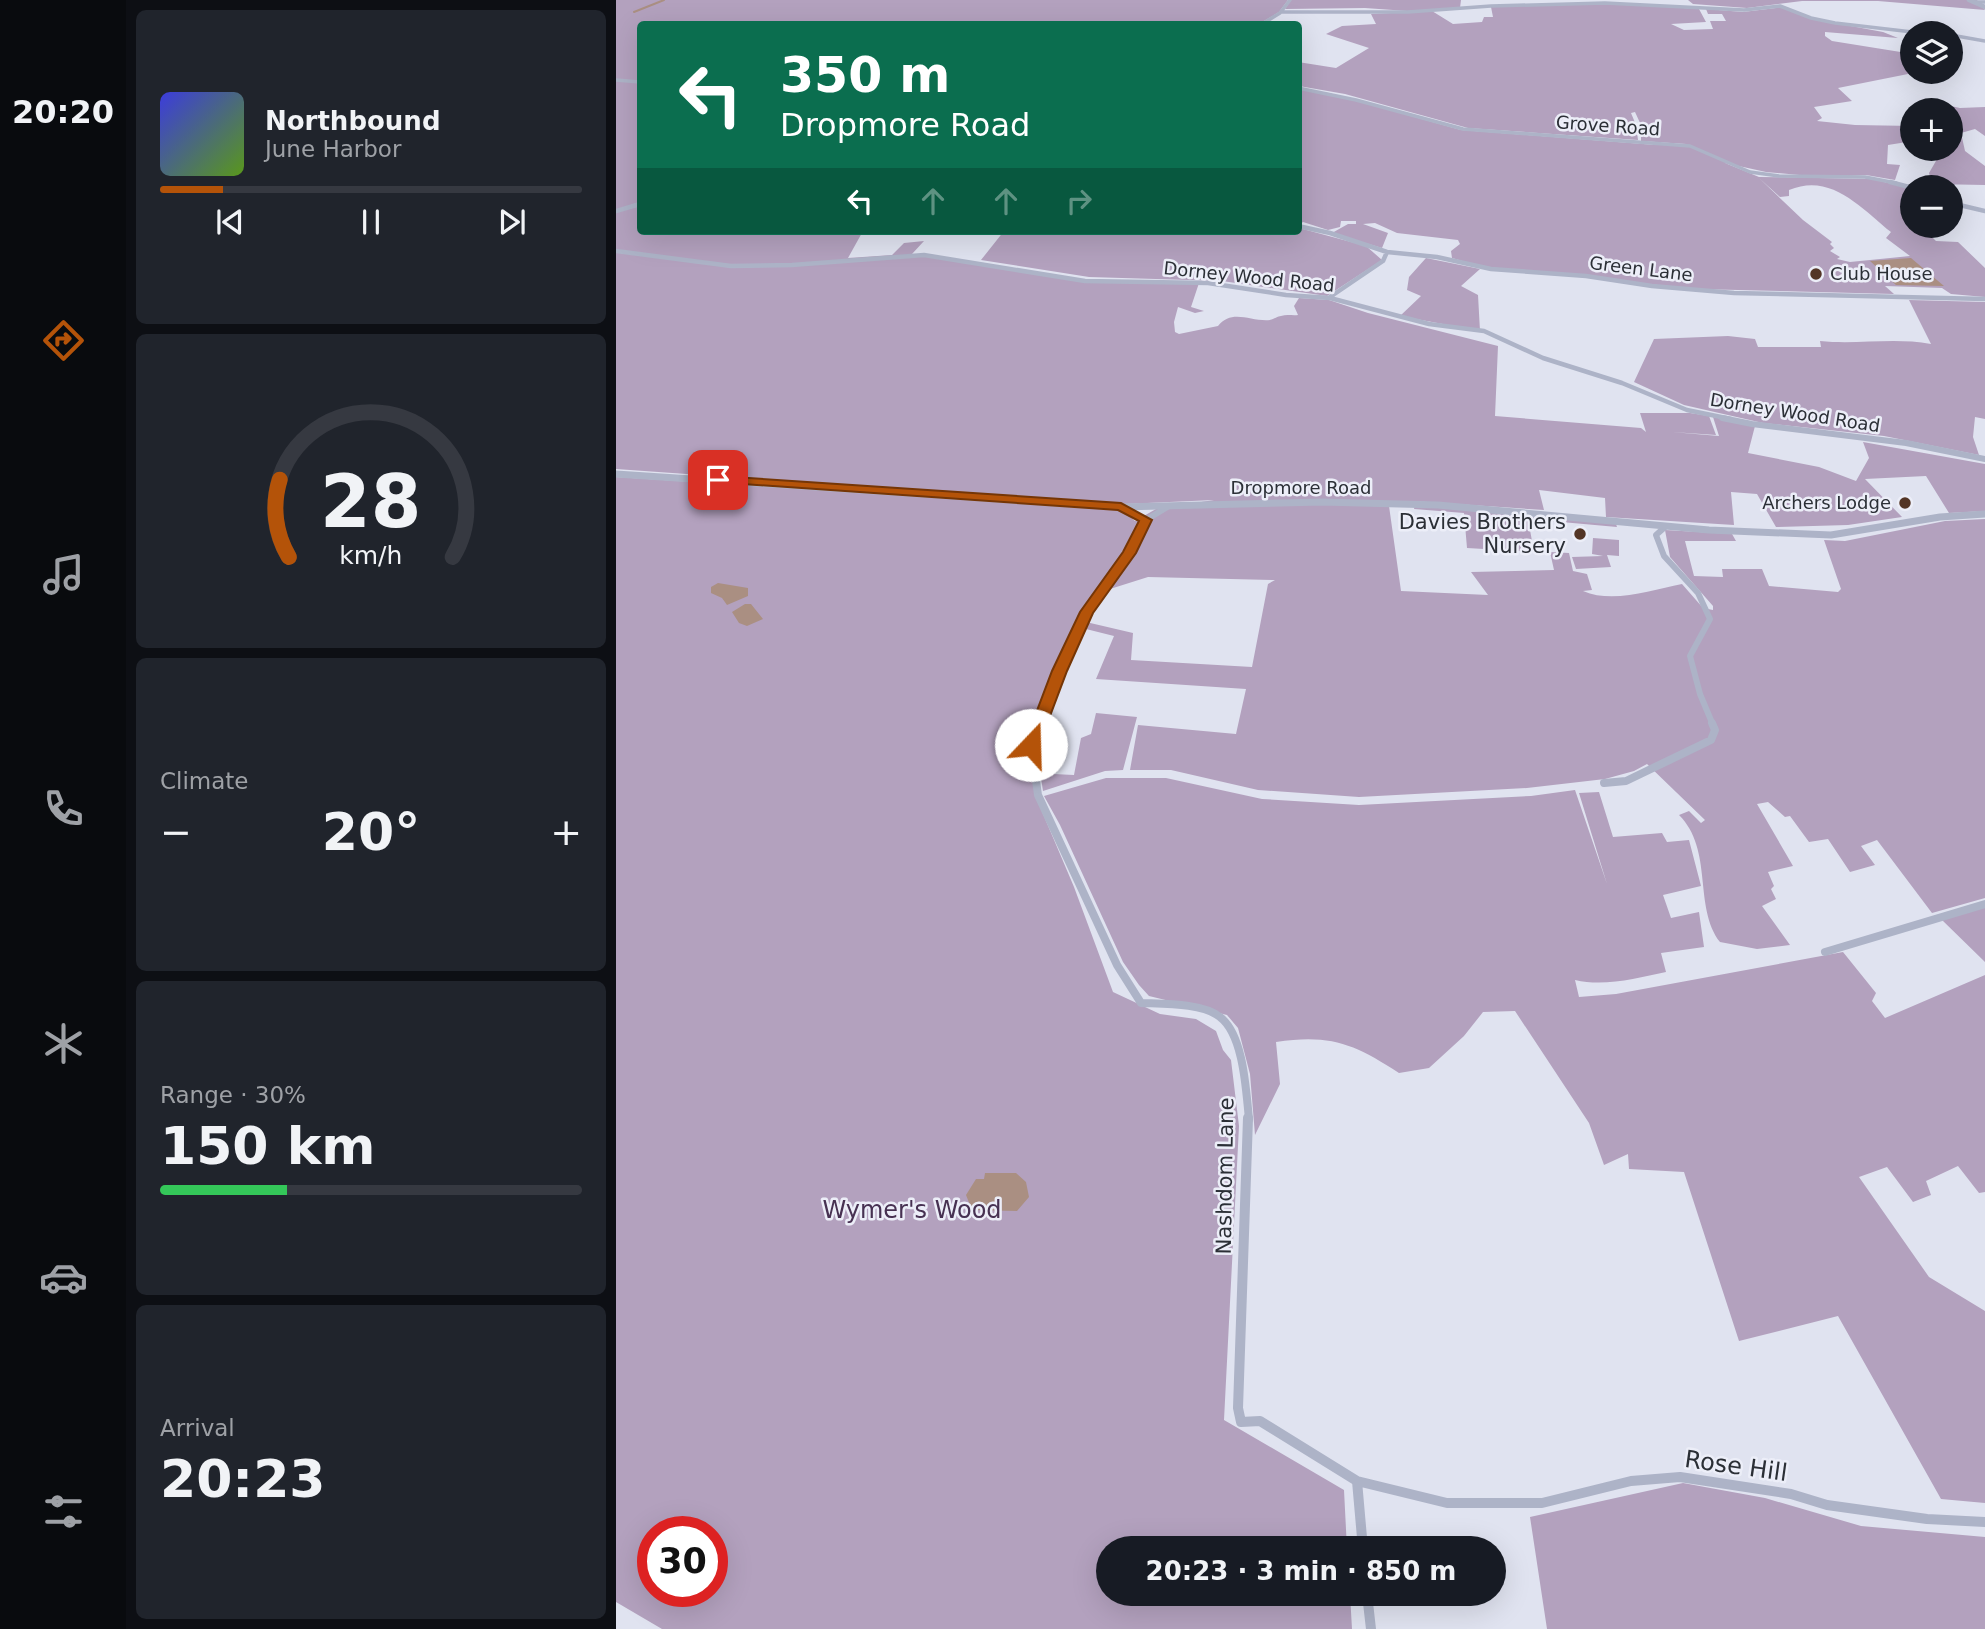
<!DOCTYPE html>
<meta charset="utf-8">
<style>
:root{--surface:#171b24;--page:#20242c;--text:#f1f3f6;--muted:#9ea1a6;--line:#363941;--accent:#b45309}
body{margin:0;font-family:"DejaVu Sans",sans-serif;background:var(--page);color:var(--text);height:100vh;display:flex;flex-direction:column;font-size:26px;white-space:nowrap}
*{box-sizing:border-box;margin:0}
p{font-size:23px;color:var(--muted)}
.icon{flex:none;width:38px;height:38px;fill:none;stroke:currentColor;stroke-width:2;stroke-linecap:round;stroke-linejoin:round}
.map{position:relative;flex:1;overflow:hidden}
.panel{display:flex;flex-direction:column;gap:10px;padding:10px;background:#0d0f14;width:490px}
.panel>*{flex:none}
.hud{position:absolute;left:21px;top:21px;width:665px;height:214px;border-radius:7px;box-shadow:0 7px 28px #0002;background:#0b6e4f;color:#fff;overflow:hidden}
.fabs{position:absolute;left:1284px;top:21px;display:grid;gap:14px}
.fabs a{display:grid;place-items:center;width:63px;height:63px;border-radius:50%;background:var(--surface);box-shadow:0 7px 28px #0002;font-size:35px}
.speed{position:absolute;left:21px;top:1516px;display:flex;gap:14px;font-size:35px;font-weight:700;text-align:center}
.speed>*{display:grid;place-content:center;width:91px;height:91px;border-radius:50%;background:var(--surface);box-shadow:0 7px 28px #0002;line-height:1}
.speed .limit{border:10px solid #d22;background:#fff;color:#111}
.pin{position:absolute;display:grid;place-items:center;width:60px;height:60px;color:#fff;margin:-30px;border-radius:14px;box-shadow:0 4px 10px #0006}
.me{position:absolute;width:77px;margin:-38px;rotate:21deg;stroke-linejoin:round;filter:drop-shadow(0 0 5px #0008)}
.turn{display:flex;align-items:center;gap:24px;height:147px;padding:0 28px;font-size:32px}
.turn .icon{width:91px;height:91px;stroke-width:2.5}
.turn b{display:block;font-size:49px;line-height:60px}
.lanes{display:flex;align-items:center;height:66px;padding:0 28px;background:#0003;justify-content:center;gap:35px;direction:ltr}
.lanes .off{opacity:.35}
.big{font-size:52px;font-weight:600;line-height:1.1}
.panel .card{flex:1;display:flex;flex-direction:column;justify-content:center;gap:10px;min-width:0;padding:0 24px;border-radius:10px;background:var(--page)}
.panel .dial{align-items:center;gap:0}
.dial svg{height:182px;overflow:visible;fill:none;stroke:var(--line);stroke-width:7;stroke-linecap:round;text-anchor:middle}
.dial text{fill:var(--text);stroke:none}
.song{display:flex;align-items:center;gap:21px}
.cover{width:84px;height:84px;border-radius:10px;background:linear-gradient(135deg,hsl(240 70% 55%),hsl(90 70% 35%))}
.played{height:7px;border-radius:4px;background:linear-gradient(90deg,var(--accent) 15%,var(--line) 15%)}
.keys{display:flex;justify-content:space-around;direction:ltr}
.heat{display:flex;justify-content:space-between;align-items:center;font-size:38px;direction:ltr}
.charge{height:10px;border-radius:5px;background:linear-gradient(90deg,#34c759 30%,var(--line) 0)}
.trip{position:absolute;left:480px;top:1536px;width:410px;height:70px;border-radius:35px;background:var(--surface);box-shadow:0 7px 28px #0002;font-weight:600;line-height:70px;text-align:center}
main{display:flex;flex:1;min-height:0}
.menu{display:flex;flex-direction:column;width:126px;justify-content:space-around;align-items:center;background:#090b0e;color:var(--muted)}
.menu .icon{width:49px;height:49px}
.menu .active{color:var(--accent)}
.menu b{font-size:32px;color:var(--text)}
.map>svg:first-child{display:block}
.green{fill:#b3a1be;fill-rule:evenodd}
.water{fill:#aa8f82}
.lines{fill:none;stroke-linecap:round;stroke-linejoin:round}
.stream{stroke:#aa8f82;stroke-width:2}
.minor-far4{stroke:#adb3c7;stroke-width:3.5}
.minor-far3{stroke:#adb3c7;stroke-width:4.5}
.minor-far2{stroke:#adb3c7;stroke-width:6}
.minor-far1{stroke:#adb3c7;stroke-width:8}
.minor{stroke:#adb3c7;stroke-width:10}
.tertiary-far1{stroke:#adb3c7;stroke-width:4.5}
.tertiary{stroke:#adb3c7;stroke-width:7}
.route{fill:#b45309;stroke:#753606;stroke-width:2}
.poi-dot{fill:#533525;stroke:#eceef8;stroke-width:2.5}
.labels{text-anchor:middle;stroke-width:5;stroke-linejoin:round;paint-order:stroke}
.far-street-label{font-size:18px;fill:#2b2f36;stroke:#eceef8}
.far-poi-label{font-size:18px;fill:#2b2f36;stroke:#eceef8;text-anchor:start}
.poi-label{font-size:21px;fill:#2b2f36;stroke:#eceef8;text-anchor:end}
.street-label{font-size:21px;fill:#2b2f36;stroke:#eceef8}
.near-park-label{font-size:24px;fill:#473152;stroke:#eceef8}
.near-street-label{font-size:24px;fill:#2b2f36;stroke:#eceef8}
</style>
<main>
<nav class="menu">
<b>20:20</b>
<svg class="icon active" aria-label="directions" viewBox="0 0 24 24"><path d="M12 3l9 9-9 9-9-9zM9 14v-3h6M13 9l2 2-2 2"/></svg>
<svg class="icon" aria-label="music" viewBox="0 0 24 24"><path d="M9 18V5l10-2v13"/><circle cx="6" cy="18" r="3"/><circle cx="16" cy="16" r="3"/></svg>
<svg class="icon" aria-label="phone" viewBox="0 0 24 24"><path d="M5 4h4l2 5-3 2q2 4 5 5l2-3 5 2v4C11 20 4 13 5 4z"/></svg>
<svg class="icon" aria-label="climate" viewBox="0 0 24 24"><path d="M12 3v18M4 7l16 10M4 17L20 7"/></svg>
<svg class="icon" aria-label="car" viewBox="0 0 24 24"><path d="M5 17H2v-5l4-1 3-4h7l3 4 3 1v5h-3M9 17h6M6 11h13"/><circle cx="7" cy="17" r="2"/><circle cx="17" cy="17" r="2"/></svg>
<svg class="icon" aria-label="filters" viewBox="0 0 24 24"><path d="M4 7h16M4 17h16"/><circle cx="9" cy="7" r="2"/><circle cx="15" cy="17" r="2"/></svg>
</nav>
<section class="panel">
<div class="card">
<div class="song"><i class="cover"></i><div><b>Northbound</b><p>June Harbor</p></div></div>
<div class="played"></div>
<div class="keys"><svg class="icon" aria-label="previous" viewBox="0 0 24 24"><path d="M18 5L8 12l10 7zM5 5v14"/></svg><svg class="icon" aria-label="pause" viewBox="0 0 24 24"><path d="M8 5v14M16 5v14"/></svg><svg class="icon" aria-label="next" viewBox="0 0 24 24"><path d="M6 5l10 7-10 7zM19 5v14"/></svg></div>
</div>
<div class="card dial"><svg viewBox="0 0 100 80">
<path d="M14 69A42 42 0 1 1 86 69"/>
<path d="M14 69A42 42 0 0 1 10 35" stroke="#b45309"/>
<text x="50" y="56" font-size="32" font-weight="700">28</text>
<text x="50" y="72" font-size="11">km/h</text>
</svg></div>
<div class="card"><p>Climate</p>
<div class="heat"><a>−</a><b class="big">20°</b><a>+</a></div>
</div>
<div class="card"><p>Range · 30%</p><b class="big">150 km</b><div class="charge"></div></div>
<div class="card"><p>Arrival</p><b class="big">20:23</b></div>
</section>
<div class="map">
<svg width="1369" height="1629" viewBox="0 0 1369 1629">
<rect width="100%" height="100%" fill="#e0e3f0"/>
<path class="green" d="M 0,0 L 672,0 L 663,12 L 643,24 L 24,24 L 24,202 L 0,210 Z
M 675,0 L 845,0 L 844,8 L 791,11 L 749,8 L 669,9 Z
M 1072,0 L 1361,0 L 1369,10 L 1262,1 L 1186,1 L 1131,8 L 1077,4 Z
M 989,3 L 1083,9 L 1090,22 L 1055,24 L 1068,30 L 1097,29 L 1094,21 L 1110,21 L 1106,14 L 1092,14 L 1090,9 L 1127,12 L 1168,7 L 1192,18 L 1267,32 L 1282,38 L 1209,32 L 1209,36 L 1216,41 L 1297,54 L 1297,72 L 1302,72 L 1222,88 L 1236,101 L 1198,107 L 1206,118 L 1201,121 L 1239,125 L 1297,126 L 1297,141 L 1272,145 L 1271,164 L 1284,165 L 1279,180 L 1250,175 L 1205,177 L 1150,172 L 1109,163 L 1143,177 L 1256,179 L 1297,189 L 1297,226 L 1305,226 L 1320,241 L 1342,242 L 1369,268 L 1369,297 L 1335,294 L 1326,288 L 1269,286 L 1278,294 L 1080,289 L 867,267 L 836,258 L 835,251 L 844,244 L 842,240 L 781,233 L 759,223 L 747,224 L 772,233 L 766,248 L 716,233 L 732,224 L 740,224 L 740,221 L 725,221 L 724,227 L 712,230 L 687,222 L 683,225 L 683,88 L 713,93 L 845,130 L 1040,145 L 1070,144 L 1025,141 L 1025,125 L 1019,112 L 1015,113 L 1020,125 L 1022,140 L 852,128 L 729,94 L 683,86 L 682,62 L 720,68 L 753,48 L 710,34 L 726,26 L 760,24 L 755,14 L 816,11 L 837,24 L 866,22 L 868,17 L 877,17 L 875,7 ZM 1143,178 L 1164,197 L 1173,196 L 1173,190 C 1215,172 1245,208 1275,232 L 1270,238 L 1294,256 L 1234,262 L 1221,259 L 1224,257 L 1214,251 L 1218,248 L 1214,244 L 1216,242 L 1187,220 Z
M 1330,105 L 1344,108 L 1369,107 L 1369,136 L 1359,129 L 1345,133 L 1349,151 L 1369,166 L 1369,185 L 1316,184 L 1313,173 L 1324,154 L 1323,149 L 1335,149 L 1335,110 L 1307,110 L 1316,106 Z
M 24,206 L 24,231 L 247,231 L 232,258 L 276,255 L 288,243 L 308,241 L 296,254 L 469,281 L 583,283 L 575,307 L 588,311 L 579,313 L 562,307 L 558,322 L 559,332 L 563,334 L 602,326 C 616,308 635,322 654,320 C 658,319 662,316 665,316 C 671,314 677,316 682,315 L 678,306 L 683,298 L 713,300 L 752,313 L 882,346 L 879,416 L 1025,428 L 1030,432 L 1024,413 L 1074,413 L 1093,416 L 1100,435 L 1056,432 L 1103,436 L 1097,417 L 1139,426 L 1132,453 L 1203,467 L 1240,481 L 1253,458 L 1247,442 L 1369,464 L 1369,511 L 1333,513 L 1310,476 L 1249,479 L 1286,517 L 1232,525 L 1160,527 L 1141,494 L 1115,492 L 1118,525 L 990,517 L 989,498 L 923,490 L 928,510 L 796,501 L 787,506 L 773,506 L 785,591 L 872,595 L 855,572 L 938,570 L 934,552 L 953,553 L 957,571 L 971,574 L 976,590 L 967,591 C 997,604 1035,590 1066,584 L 1087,608 L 1097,610 L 1097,606 L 1054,557 L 1049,530 L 1116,534 L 1120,541 L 1069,541 L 1078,576 L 1107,577 L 1106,569 L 1146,569 L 1153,586 L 1222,592 L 1225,589 L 1208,540 L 1229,541 L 1329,521 L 1369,519 L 1369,898 L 1316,913 L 1261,840 L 1245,846 L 1259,865 L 1234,872 L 1212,839 L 1193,842 L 1174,816 L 1169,817 L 1152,802 L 1141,804 L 1177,866 L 1152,872 L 1158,886 L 1155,889 L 1160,899 L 1146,906 L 1174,945 L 1141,949 L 1104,942 C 1077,907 1098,850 1063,815 L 1073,811 L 1085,823 L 1089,820 L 1031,764 L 1018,771 L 989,779 L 911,788 L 743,797 L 642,790 L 555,770 L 514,770 L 522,725 L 620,734 L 630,689 L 480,679 L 498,636 L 466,628 L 441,671 L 413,745 L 419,795 L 458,887 L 497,992 L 544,1014 L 580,1019 L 600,1031 L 607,1050 L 615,1060 L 623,1126 L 608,1420 L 728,1490 L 731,1549 L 492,1549 L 492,1594 L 734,1594 L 736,1629 L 46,1629 L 0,1602 L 0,477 L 505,509 L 519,521 L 540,509 L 598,500 L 509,504 L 437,498 L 435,500 L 0,469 L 0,212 ZM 532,577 L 659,580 L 652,584 L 636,667 L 515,660 L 517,633 L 470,622 L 494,589 ZM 37,1531 L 96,1531 L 96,1591 L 37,1591 Z
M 683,228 L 750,246 L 766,260 L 711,296 L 606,281 L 473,277 L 365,260 L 388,231 L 682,231 Z
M 810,258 L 864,269 L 845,286 L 862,295 L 864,331 L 784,316 L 805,296 L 791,290 L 793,277 Z
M 1293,300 L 1369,302 L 1369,419 L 1359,417 L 1357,437 L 1363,455 L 1268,436 L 1147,423 L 1068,405 L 1018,382 L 1038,339 L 1112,336 L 1139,339 L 1142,347 L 1205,347 L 1204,341 C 1241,345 1277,337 1315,344 Z
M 799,505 L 1000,524 L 1001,527 L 912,519 L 918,552 L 851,548 L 848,513 L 798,509 Z
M 977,538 L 1003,540 L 1003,556 L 991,555 L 995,567 L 960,569 L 956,557 L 987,556 L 976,554 Z
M 480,713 L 521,717 L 507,770 L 489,771 L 427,791 L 420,745 L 425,730 L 442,733 L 434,762 L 437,774 L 458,775 L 465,738 L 475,734 Z
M 490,778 L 550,778 L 646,799 L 743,805 L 915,796 L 959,790 L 991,884 L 963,793 L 983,792 L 997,837 L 1046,833 L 1051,842 L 1073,840 L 1085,886 L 1047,895 L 1055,918 L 1083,912 L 1088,947 L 1045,953 L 1050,972 C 1021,978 989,987 959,980 L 963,997 L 1000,994 L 1227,952 L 1260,993 L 1256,1001 L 1269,1018 L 1369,975 L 1369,1192 L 1363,1193 L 1342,1166 L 1310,1181 L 1315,1195 L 1297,1202 L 1271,1167 L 1243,1177 L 1313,1277 L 1369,1311 L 1369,1503 L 1325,1499 L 1222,1316 L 1123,1341 L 1068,1172 L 1013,1169 L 1012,1154 L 988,1165 L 973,1123 L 899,1011 L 867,1012 L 848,1036 L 813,1068 L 783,1073 C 738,1044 715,1034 660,1042 L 664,1084 L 639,1135 L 634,1074 L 622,1028 L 611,1015 L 533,996 L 523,985 L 507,962 L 444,825 L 428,796 Z
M 1369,907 L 1369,962 L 1326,920 Z
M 1067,1483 L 1149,1498 L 1245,1526 L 1369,1537 L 1369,1629 L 931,1629 L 914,1517 Z"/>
<path class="water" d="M 1295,258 L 1328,286 L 1280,285 L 1254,261 Z
M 102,583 L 132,588 L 132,596 L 111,605 L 106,598 L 95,593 L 95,587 Z
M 129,604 L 135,604 L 147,619 L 131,626 L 123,623 L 116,612 Z
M 369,1173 L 400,1173 L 410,1182 L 413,1197 L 401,1211 L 356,1210 L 350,1195 L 360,1179 L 368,1179 Z"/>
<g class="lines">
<path class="stream" d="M 18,12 L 48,0"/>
<path class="minor-far4" d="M 1358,2 L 1369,2
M 665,12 L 792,12 L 875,6 L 989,3 L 1128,10 L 1164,6 L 1195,18 L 1219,23 L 1305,33
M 646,24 L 664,13 L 674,0
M 1335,35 L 1369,41
M 0,80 L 24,82
M 682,88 L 740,100 L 847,129 L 1074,146 L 1134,172 L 1163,176 L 1249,177 L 1280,183"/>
<path class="minor-far3" d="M 1274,182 L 1297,188
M 1335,203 L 1369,211
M 0,211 L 24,204
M 682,226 L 714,233 L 771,252 L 821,257 L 875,269 L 970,276 L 1036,286 L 1118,293 L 1369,299
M 0,251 L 115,266 L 176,265 L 308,255 L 469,281 L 592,283 L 670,295 L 714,298 L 813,324 L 868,331 L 927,358 L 1006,383 L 1071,410 L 1115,419
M 714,297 L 767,261 L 771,252"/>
<path class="minor-far2" d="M 1106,418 L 1136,424 L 1290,443 L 1369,459
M 530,520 L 553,506
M 1049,527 L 1040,535 L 1048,556 L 1082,593 L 1094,619 L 1074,656 L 1084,694 L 1097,725
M 423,725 C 437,687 450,645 472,611 C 491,580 513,553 530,520 L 505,507"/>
<path class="minor-far1" d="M 423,723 L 415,745 L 422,795 L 501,965 L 525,1003 C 547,1004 587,1003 604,1017 C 628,1035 630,1092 633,1119
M 988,783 L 1010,781 L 1095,740 L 1099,730 L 1096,723
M 1209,952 L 1369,904"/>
<path class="minor" d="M 632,1118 L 622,1408 L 625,1422 L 644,1421 L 741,1481 L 747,1549
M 741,1481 L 831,1503 L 926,1503 L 1015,1481 L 1064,1477 L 1175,1494 L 1211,1505 L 1311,1519 L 1369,1522
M 751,1594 L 755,1629"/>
<path class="tertiary-far1" d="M 1353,0 L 1369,7"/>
<path class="tertiary" d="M 0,474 L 505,507 L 706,502 L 822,505 L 1093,530 L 1215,535 L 1324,517 L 1369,514"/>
</g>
<path class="route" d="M 102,476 L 505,503 L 536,520 L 520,553 L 477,613 L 451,671 L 423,745 L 415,751 L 408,745 L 436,671 L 464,612 L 507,552 L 523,521 L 502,510 L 98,482 L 96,480 Z"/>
<g class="poi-dot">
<circle cx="1200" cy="274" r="7"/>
<circle cx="1289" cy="503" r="7"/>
<circle cx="964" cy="534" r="7"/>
</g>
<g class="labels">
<g class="far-street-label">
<text transform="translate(992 126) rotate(4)" y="6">Grove Road</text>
<text transform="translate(1025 269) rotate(7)" y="6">Green Lane</text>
<text transform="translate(633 277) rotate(6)" y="6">Dorney Wood Road</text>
<text transform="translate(1179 413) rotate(9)" y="6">Dorney Wood Road</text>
<text x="685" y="494">Dropmore Road</text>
</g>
<g class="far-poi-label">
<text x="1214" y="280">Club House</text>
<text x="1275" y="509" text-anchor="end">Archers Lodge</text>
</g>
<g class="poi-label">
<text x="950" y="529">Davies Brothers<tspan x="950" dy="24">Nursery</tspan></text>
</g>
<g class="street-label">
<text transform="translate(609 1176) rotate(-89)" y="7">Nashdom Lane</text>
</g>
<g class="near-park-label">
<text x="296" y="1218">Wymer's Wood</text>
</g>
<g class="near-street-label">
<text transform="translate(1120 1466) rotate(8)" y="8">Rose Hill</text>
</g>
</g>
</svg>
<div class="fabs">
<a><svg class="icon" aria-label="layers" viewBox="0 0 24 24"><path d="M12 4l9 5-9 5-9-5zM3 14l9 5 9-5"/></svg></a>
<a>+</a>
<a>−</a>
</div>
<div class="speed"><div class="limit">30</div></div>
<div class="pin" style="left:102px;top:480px;background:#d93025"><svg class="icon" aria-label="arrive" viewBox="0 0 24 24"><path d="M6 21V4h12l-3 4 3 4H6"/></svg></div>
<svg class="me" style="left:415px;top:745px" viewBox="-20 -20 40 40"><circle r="19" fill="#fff"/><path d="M0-13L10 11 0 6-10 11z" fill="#b45309"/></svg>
<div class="trip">20:23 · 3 min · 850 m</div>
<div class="hud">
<div class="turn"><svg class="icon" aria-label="left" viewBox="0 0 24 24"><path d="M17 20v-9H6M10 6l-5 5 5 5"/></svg><div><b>350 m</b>Dropmore Road</div></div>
<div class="lanes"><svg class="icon" aria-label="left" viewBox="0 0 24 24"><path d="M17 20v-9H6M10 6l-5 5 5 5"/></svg><svg class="icon off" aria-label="ahead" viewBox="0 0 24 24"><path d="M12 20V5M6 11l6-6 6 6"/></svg><svg class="icon off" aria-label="ahead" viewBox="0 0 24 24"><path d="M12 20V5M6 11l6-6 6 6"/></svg><svg class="icon off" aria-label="right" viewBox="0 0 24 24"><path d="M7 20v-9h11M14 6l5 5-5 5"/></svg></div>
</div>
</div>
</main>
